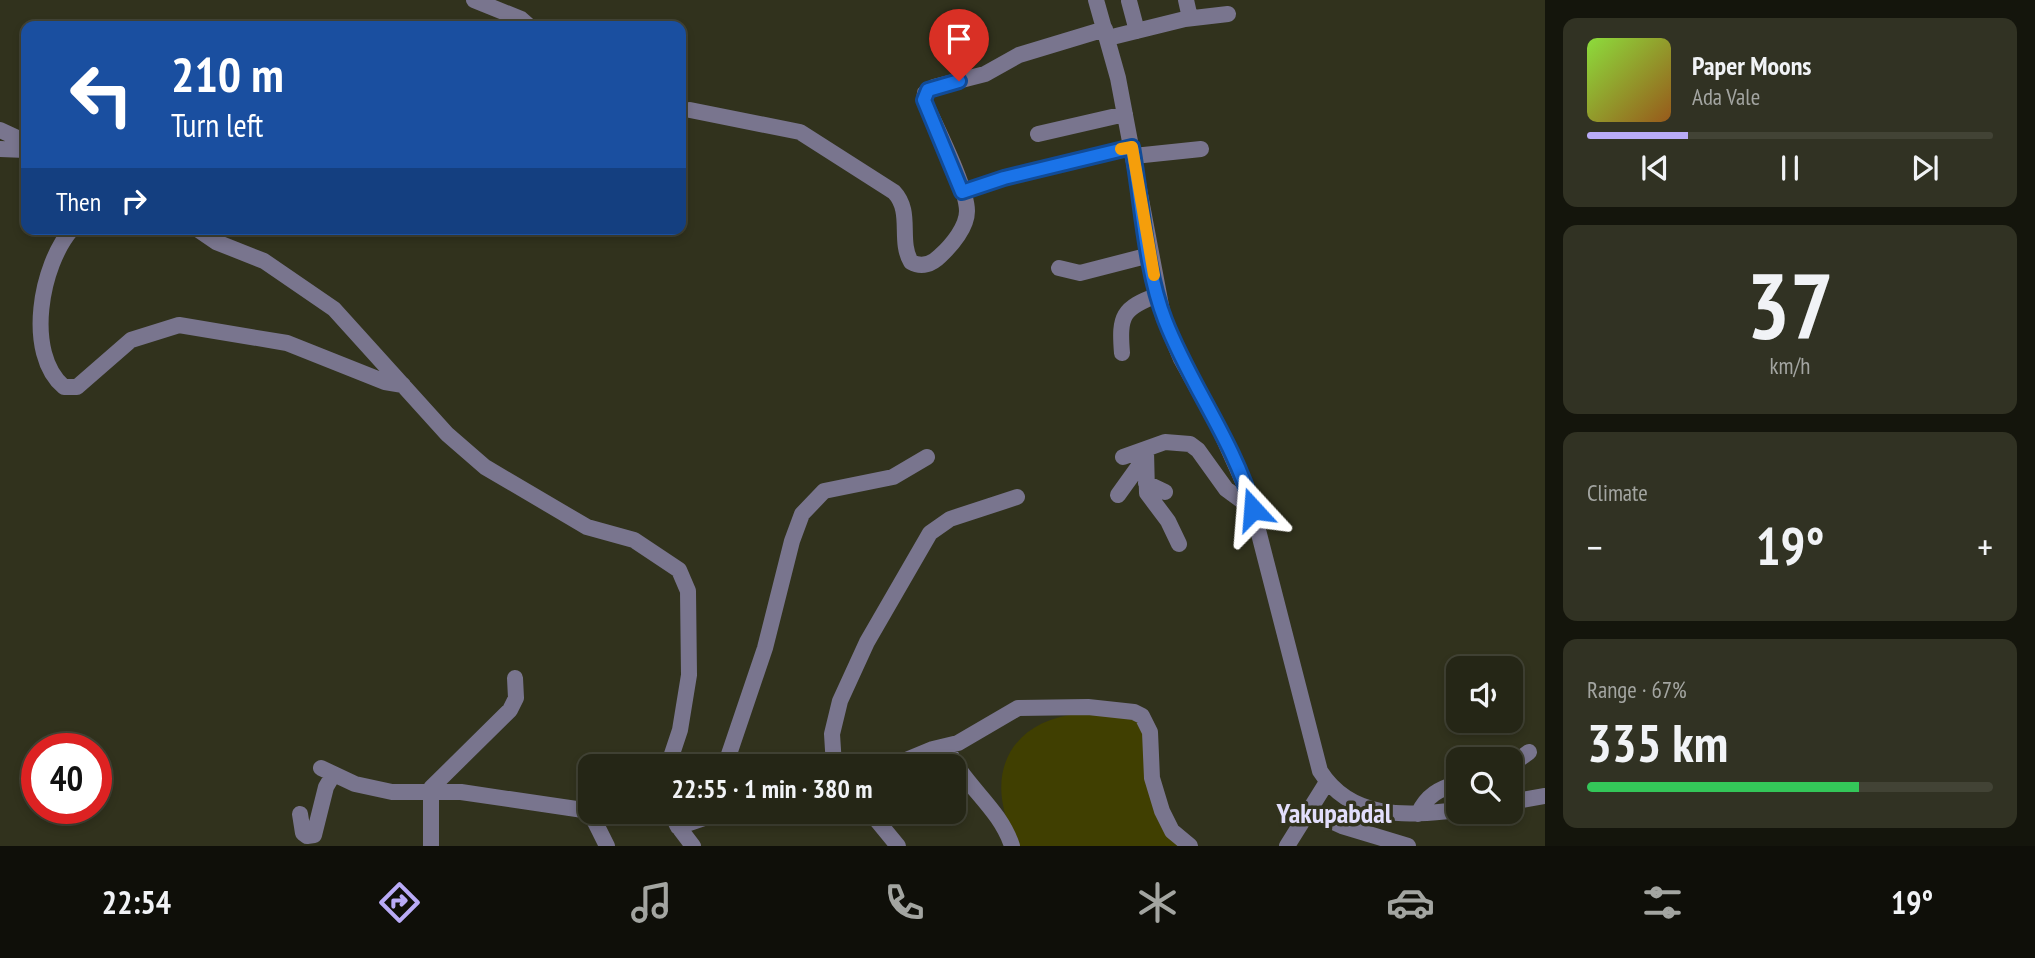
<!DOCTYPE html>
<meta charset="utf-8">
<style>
:root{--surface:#252616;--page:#313223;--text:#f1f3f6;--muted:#a3a5a1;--line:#424335;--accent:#b9abf7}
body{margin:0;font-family:"PT Sans Narrow",sans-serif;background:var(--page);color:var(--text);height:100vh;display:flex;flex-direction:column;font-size:26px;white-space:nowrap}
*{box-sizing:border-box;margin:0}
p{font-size:23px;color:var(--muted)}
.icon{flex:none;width:38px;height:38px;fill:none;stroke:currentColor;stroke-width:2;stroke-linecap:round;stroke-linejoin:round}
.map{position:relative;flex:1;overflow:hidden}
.panel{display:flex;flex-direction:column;gap:18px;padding:18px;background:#14150c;width:490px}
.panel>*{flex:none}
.top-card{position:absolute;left:21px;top:21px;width:665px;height:214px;border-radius:14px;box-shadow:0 4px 10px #0003,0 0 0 2px var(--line);background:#1a4fa0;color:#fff;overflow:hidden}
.tools{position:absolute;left:1446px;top:656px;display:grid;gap:14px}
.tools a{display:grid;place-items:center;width:77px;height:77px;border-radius:14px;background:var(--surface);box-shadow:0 4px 10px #0003,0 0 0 2px var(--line);font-size:35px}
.speed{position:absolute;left:21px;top:733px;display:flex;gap:14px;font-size:35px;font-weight:700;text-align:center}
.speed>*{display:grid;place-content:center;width:91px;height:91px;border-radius:50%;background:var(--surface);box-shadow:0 4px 10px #0003,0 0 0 2px var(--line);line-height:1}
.speed .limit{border:10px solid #d22;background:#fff;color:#111}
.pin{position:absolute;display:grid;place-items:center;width:60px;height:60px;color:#fff;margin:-72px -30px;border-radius:50% 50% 50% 0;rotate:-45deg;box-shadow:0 0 7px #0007}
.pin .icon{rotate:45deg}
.me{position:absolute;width:77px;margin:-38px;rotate:341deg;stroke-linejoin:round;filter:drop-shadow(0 0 5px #0008)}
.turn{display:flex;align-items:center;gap:24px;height:147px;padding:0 35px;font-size:32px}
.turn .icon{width:91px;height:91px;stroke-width:2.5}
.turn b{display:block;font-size:49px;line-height:60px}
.then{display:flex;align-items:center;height:66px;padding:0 35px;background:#0003;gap:14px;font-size:26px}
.big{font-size:52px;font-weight:700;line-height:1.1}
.panel .widget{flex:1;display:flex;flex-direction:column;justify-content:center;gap:10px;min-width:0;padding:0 24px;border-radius:14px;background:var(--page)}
.panel .dial{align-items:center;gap:0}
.dial b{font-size:91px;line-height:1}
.song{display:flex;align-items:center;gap:21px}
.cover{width:84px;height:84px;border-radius:10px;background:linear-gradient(135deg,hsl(90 70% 55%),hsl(30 70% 35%))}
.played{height:7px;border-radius:4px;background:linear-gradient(90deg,var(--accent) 25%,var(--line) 25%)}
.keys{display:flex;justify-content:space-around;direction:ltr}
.heat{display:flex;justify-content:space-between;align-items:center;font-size:38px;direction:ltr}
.charge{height:10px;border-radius:5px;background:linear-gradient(90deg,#34c759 67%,var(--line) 0)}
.trip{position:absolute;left:578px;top:754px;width:388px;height:70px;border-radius:14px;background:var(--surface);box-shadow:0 4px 10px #0003,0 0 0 2px var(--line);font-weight:700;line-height:70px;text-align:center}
.menu{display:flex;height:112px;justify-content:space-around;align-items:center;background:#0f0f09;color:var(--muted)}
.menu .icon{width:49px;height:49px}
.menu .selected{color:var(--accent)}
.menu b{font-size:32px;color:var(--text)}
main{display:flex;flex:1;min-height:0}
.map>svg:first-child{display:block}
.green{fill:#403f01}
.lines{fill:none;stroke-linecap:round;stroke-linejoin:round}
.minor{stroke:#79758e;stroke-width:16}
.route-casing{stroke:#114b97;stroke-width:18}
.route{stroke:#1a73e8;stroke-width:12}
.slow{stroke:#f59e0b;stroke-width:12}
.labels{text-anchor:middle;stroke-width:7;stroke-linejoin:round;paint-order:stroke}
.district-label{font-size:28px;font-weight:bold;fill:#e2defb;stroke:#31321d}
</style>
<main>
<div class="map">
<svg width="1545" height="846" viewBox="0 0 1545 846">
<rect width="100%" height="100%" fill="#31321d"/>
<path class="green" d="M 1077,714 L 1131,718 L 1143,725 L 1147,769 L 1182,846 L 1018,846 C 1013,833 1005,819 1003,805 C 993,753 1027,719 1077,714 Z"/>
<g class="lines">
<path class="minor" d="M 474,0 L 521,19 L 529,26
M 1096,0 L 1118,78 L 1163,316 L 1181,359 L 1219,428 L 1249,495 L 1320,771 C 1351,820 1406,816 1458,810
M 1186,0 L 1190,18
M 1129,1 L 1137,31
M 1108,38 L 1185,19 L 1228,14
M 690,110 L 800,132 L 894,192 C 913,212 898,240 911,262 C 922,268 932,264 940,256 C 952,245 967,227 967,211 C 967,187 935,125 924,100 L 925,93 L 934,87 L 985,74 L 1019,55 L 1105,29
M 0,130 L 26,142
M 1038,134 L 1125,114
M 0,149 L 26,150
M 1134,156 L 1201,149
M 962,192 L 1004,178 L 1132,147
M 72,229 C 41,264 24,353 64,387 L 77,387 L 131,340 L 179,325 L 287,343 L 385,382 L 403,385
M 197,229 L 216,242 L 264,261 L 334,309 L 447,434 L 485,467 L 587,527 L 634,540 L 679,570 L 688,591 L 689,675 L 680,730 L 668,766
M 1059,268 L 1080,273 L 1150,255
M 1122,353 C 1119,316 1122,308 1158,295
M 1146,451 L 1147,493 L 1168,521 L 1179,544
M 1123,457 L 1165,442 L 1190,444 L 1198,450 L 1226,489 L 1253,509
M 1146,483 L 1165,492
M 1118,495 L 1146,456
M 947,747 C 962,785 999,806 1012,846
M 725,766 L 765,648 L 792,541 L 802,514 L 824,491 L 893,477 L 927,457
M 834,766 L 832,734 L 840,701 L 867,642 L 930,533 L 950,519 L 1017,497
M 892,766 L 933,749 L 958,743 L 1018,708 L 1088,707 L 1134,712 L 1142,716 L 1150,732 L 1152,778 L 1162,811 L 1172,831 L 1190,846
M 1510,766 L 1529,752
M 321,768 L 355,784 L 392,792 L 461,792 L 590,811
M 1510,802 L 1545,796
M 1309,811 L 1342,826 L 1408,846
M 590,812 L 607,846
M 671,812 L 677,825 L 693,846
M 870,812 L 898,846
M 300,814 L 303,833 L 307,836 L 314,835 L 326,787 L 333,775
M 1418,814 C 1427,795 1439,789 1458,783
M 678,827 L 722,812
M 431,846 L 431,788 L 510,710 L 516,698 L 515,678
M 1287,846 L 1327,782"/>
</g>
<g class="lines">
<g class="route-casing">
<path id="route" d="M 959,81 L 928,90 L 924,100 L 962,192 L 1004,178 L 1132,147 C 1142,202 1145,269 1165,320 C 1190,385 1234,441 1253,509"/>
</g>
<use href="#route" class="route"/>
<path class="slow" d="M 1121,149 L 1132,147 L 1154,275"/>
</g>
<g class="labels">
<g class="district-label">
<text x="1334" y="823">Yakupabdal</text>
</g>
</g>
</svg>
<div class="tools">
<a><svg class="icon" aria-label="sound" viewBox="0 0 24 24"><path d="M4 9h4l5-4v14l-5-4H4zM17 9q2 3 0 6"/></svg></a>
<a><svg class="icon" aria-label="search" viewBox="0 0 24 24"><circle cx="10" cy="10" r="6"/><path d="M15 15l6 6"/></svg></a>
</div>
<div class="speed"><div class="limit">40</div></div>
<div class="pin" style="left:959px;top:81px;background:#d93025"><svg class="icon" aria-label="arrive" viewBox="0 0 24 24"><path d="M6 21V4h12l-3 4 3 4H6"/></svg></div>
<svg class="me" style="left:1253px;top:509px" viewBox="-20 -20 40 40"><path d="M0-17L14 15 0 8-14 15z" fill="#1a73e8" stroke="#fff" stroke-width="4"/></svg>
<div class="trip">22:55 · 1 min · 380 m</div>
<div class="top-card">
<div class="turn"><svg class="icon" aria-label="left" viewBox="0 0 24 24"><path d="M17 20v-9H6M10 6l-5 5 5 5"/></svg><div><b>210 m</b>Turn left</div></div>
<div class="then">Then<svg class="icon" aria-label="right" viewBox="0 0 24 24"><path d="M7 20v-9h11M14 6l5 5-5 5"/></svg></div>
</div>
</div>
<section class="panel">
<div class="widget">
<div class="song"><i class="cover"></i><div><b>Paper Moons</b><p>Ada Vale</p></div></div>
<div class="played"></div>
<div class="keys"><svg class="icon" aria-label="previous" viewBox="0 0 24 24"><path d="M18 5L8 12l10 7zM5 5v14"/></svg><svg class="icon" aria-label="pause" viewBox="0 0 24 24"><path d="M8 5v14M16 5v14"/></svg><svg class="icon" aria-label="next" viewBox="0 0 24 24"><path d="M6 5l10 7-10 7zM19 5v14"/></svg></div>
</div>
<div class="widget dial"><b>37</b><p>km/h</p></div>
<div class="widget"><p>Climate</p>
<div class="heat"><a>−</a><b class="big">19°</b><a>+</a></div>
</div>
<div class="widget"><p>Range · 67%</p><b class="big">335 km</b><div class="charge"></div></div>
</section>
</main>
<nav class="menu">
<b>22:54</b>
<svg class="icon selected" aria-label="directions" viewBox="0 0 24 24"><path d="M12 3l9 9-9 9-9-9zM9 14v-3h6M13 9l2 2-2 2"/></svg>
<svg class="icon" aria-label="music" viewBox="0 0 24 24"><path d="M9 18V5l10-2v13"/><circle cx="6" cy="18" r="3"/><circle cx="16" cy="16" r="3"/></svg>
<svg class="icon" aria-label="phone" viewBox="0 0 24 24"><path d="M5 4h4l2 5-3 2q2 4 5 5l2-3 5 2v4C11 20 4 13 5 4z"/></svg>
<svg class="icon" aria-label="climate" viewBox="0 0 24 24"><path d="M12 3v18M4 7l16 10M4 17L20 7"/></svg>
<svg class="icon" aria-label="car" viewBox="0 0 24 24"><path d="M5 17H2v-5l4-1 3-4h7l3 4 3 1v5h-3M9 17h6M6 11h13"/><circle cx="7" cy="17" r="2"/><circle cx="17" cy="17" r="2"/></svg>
<svg class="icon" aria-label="filters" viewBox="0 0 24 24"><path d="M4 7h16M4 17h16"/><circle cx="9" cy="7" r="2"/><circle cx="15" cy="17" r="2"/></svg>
<b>19°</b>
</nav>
